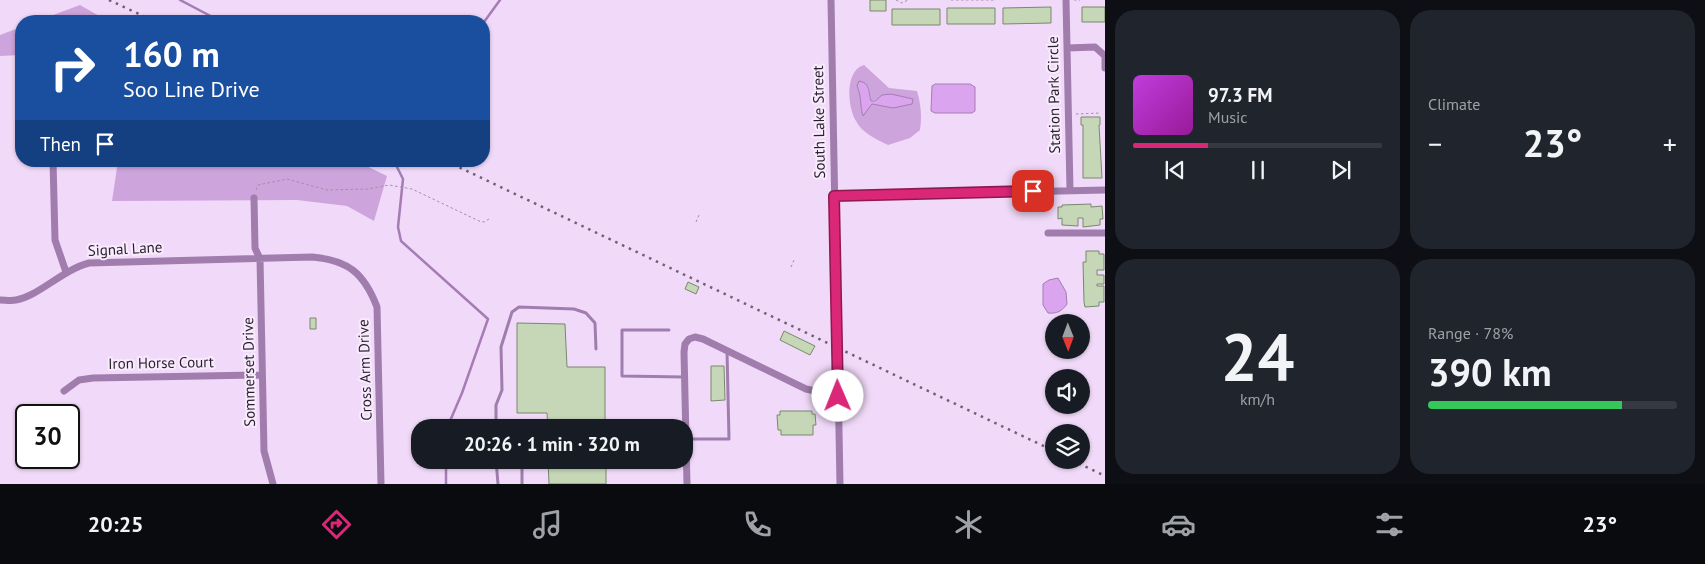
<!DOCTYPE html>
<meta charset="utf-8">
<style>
:root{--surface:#171b24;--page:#20242c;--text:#f1f3f6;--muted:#9ea1a6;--line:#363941;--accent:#db2777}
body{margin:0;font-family:"PT Sans",sans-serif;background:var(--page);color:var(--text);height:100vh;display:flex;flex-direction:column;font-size:19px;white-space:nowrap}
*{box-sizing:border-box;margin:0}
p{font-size:16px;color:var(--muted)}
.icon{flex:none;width:28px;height:28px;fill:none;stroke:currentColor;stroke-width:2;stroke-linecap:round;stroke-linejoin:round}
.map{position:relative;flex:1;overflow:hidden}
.details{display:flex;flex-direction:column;gap:10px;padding:10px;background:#0d0f14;width:600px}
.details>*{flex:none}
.hud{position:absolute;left:15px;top:15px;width:475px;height:152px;border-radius:20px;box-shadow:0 1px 4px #0004;background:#1a4fa0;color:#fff;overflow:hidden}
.needle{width:32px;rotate:179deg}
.controls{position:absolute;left:1045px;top:314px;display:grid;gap:10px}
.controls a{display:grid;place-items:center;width:45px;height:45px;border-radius:50%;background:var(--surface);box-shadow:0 1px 4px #0004;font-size:25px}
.speed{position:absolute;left:15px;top:404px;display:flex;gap:10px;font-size:25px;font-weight:700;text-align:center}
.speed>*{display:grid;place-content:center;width:65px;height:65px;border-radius:50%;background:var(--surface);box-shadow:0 1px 4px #0004;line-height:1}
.speed .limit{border:2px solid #111;border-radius:8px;background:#fff;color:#111}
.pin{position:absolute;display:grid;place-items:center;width:42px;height:42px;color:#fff;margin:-21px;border-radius:10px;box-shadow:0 2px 8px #0006}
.me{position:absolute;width:55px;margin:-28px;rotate:359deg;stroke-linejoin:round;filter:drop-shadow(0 0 4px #0008)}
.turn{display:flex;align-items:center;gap:18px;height:105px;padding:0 25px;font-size:22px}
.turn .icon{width:65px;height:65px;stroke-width:2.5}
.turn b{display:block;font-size:35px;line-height:42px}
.then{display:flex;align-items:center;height:48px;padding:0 25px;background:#0003;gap:10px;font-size:19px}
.big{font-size:38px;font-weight:700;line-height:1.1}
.details .widget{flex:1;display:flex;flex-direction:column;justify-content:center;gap:8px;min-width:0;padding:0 18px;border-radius:20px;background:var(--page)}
.details .dial{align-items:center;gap:0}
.dial b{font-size:65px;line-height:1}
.song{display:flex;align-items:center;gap:15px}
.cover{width:60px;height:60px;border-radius:8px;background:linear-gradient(135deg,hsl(290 70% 55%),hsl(300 70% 35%))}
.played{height:5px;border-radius:2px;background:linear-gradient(90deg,var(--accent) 30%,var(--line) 30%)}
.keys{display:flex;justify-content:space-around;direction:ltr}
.heat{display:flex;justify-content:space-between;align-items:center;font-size:28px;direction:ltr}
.charge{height:8px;border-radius:4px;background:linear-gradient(90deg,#34c759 78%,var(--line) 0)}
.details .tiles{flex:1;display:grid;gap:10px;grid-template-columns:repeat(2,1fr)}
.trip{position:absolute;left:411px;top:419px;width:282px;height:50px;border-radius:20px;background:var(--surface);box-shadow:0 1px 4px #0004;font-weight:700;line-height:50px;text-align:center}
.dock{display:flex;height:80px;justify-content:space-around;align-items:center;background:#090b0e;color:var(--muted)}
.dock .icon{width:35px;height:35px}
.dock .selected{color:var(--accent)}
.dock b{font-size:22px;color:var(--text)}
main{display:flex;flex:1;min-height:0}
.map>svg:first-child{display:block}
.green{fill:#cda4db;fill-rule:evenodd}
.water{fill:#dba4ee;stroke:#a57cb4}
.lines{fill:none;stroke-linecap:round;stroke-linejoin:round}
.stream{stroke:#a57cb4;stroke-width:2.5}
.building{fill:#c5d7b7;stroke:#78896b}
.path{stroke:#a18fa7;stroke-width:1;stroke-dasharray:2.5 2.5;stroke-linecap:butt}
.lane{stroke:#a07dad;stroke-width:3}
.street{stroke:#a07dad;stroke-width:7}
.rail{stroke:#6f6174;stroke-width:2.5;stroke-dasharray:2.5 5;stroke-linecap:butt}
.route-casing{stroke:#8e194d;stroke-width:12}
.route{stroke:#db2777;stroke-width:9}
.labels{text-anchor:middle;stroke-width:4;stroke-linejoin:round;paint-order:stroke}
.street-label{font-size:15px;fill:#281f2b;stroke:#f9ebfe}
</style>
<main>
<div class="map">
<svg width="1105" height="484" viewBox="0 0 1105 484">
<rect width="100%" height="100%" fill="#f1daf9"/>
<path class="green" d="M 80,5 L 108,21 L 37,21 Z
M 21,27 L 21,55 L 0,56 L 0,35 Z
M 864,65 L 889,88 L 917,91 C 921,104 922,117 920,130 L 910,138 L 888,145 C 876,139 862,133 856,121 C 847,107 845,70 864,65 ZM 857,86 L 868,86 L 871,101 L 879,99 L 861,112 L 862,100 Z
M 118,161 L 203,161 L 220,164 L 240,161 L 356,161 L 387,176 L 374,221 L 347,206 L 297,200 L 112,201 Z"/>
<path class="water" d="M 859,81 C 871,83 868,92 871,101 L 875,101 L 882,95 L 891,94 L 913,99 L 912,104 L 893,108 L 872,104 L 863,116 C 860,109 862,97 857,86 Z
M 935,84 L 970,84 L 975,87 L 975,111 L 972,113 L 935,113 L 931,111 L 932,86 Z
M 1058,278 L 1066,292 L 1067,304 C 1062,311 1057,314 1048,313 L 1043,305 L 1043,284 L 1049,280 Z"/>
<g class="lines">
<path class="stream" d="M 180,0 L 220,21
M 484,22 L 500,0
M 394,161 L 403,179 L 398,227 L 401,241 L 488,319 L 462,393 L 447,428
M 446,460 L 446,484"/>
</g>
<path class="building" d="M 870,0 L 886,0 L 886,11 L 870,11 Z
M 1051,7 L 1051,23 L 1003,24 L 1003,8 Z
M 1082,7 L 1105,7 L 1105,22 L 1082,22 Z
M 947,8 L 995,8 L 995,24 L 947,24 Z
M 892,9 L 940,9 L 940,25 L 892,25 Z
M 1081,117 L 1100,117 L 1100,125 L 1099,125 L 1102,178 L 1083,178 L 1083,125 L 1081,125 Z
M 1091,204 L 1091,207 L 1102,206 L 1103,219 L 1100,219 L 1100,225 L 1083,227 L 1083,218 L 1078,218 L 1078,226 L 1062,225 L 1062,218 L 1058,219 L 1058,207 L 1062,207 L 1062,205 Z
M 1086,251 L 1099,251 L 1099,254 L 1104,254 L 1104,270 L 1097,270 L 1097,275 L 1104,275 L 1104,284 L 1097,284 L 1097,286 L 1104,286 L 1104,302 L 1099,302 L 1099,306 L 1085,307 L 1084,302 L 1083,262 L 1086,262 Z
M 688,282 L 699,287 L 696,294 L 685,289 Z
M 310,318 L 316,318 L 316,329 L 310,329 Z
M 517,323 L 565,324 L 567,367 L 605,367 L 605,428 L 548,428 L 547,413 L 517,413 Z
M 784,331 L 815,346 L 810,355 L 780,340 Z
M 711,366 L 724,366 L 725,400 L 711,401 Z
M 780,411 L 812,411 L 812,414 L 815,414 L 816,425 L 813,425 L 813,435 L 781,435 L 781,430 L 778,430 L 777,415 L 780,415 Z
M 548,460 L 606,460 L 606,484 L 549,484 Z"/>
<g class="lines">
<path class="path" d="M 896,0 L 902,3 L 908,0
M 951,0 L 995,0
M 1074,0 L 1080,0
M 1076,114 L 1100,113
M 256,190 L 258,185 L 287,179 L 327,190 L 368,189 L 389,185 L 412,189 L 479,221 L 484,222 L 489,219
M 696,222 L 699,215
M 791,267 L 794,260"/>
<path class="lane" d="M 669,330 L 622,330 L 622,376 L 684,377
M 496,423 L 517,422 L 522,428
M 496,428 L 496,405 L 502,390 L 501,347 L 512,312 L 519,307 L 574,309 L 586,313 L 595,323 L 596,349
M 686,439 L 729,439 L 727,351
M 496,460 L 498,484
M 522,460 L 522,484"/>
<path class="street" d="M 831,0 L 840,484
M 1066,0 L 1070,190
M 1067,48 L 1095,47 L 1105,56 L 1105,68
M 53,161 L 55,240 L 66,272
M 834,196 L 1105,190
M 254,198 L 255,248 L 260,259 L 264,451 L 273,484
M 1048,233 L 1105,233
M 0,300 C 5,300 11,301 16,300 C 39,296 62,270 89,263 L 312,257 C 348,260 364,273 377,307 L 381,484
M 64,391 L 79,380 L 93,378 L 262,375
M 687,484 L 684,352 L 685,344 L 689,339 L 695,337 L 703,339 L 806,389 L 838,396"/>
<path class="rail" d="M 109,0 L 154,21
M 446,161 L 1054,451
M 1072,460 L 1105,476"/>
</g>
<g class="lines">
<g class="route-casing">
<path id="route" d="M 838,396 L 834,196 L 1033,191"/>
</g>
<use href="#route" class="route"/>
</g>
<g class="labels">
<g class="street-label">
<text transform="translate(1054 95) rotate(-91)" y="5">Station Park Circle</text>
<text transform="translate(819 122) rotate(-91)" y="5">South Lake Street</text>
<text transform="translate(125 249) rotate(-3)" y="5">Signal Lane</text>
<text transform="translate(161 363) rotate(-1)" y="5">Iron Horse Court</text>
<text transform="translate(365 370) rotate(-92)" y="5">Cross Arm Drive</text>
<text transform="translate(249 372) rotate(-91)" y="5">Sommerset Drive</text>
</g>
</g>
</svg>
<div class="controls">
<a><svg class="needle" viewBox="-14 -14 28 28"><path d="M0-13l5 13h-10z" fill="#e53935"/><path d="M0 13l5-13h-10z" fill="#9ea1a6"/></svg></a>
<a><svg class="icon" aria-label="sound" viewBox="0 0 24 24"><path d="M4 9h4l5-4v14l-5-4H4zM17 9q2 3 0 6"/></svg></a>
<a><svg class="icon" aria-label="layers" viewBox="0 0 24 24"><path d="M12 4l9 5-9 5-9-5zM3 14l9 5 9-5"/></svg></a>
</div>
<div class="speed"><div class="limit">30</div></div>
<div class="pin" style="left:1033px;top:191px;background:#d93025"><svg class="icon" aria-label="arrive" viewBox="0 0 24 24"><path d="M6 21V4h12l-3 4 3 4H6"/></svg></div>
<svg class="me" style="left:838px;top:396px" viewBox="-20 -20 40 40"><circle r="19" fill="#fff"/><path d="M0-13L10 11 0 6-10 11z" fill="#db2777"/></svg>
<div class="trip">20:26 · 1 min · 320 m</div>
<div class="hud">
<div class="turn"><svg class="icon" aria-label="right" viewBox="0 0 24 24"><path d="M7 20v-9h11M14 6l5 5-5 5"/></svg><div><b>160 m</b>Soo Line Drive</div></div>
<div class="then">Then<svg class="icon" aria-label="arrive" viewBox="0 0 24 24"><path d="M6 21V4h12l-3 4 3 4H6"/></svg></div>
</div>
</div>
<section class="details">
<div class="tiles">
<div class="widget">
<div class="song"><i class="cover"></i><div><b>97.3 FM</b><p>Music</p></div></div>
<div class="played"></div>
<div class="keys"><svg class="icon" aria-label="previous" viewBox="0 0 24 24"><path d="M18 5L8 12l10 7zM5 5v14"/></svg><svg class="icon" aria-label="pause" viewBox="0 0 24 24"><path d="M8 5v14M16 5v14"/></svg><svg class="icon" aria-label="next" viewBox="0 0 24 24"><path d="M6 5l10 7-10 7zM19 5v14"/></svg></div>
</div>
<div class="widget"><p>Climate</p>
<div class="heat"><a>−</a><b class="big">23°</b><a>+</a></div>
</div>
<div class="widget dial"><b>24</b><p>km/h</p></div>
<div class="widget"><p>Range · 78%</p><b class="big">390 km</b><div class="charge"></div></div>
</div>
</section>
</main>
<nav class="dock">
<b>20:25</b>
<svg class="icon selected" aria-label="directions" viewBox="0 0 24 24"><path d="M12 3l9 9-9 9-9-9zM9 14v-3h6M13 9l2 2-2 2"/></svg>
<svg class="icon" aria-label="music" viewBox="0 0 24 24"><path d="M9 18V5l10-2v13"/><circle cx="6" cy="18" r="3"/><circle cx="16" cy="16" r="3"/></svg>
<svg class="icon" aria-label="phone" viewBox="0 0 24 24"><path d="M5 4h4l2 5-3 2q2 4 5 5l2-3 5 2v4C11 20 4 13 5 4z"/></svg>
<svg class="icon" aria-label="climate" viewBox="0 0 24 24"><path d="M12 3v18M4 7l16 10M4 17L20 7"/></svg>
<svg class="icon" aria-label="car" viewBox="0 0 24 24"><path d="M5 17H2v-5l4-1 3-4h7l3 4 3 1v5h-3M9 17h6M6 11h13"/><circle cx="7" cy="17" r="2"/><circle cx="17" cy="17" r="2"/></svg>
<svg class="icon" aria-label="filters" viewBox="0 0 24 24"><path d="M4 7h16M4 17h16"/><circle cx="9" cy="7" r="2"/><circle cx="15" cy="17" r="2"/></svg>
<b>23°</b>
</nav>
